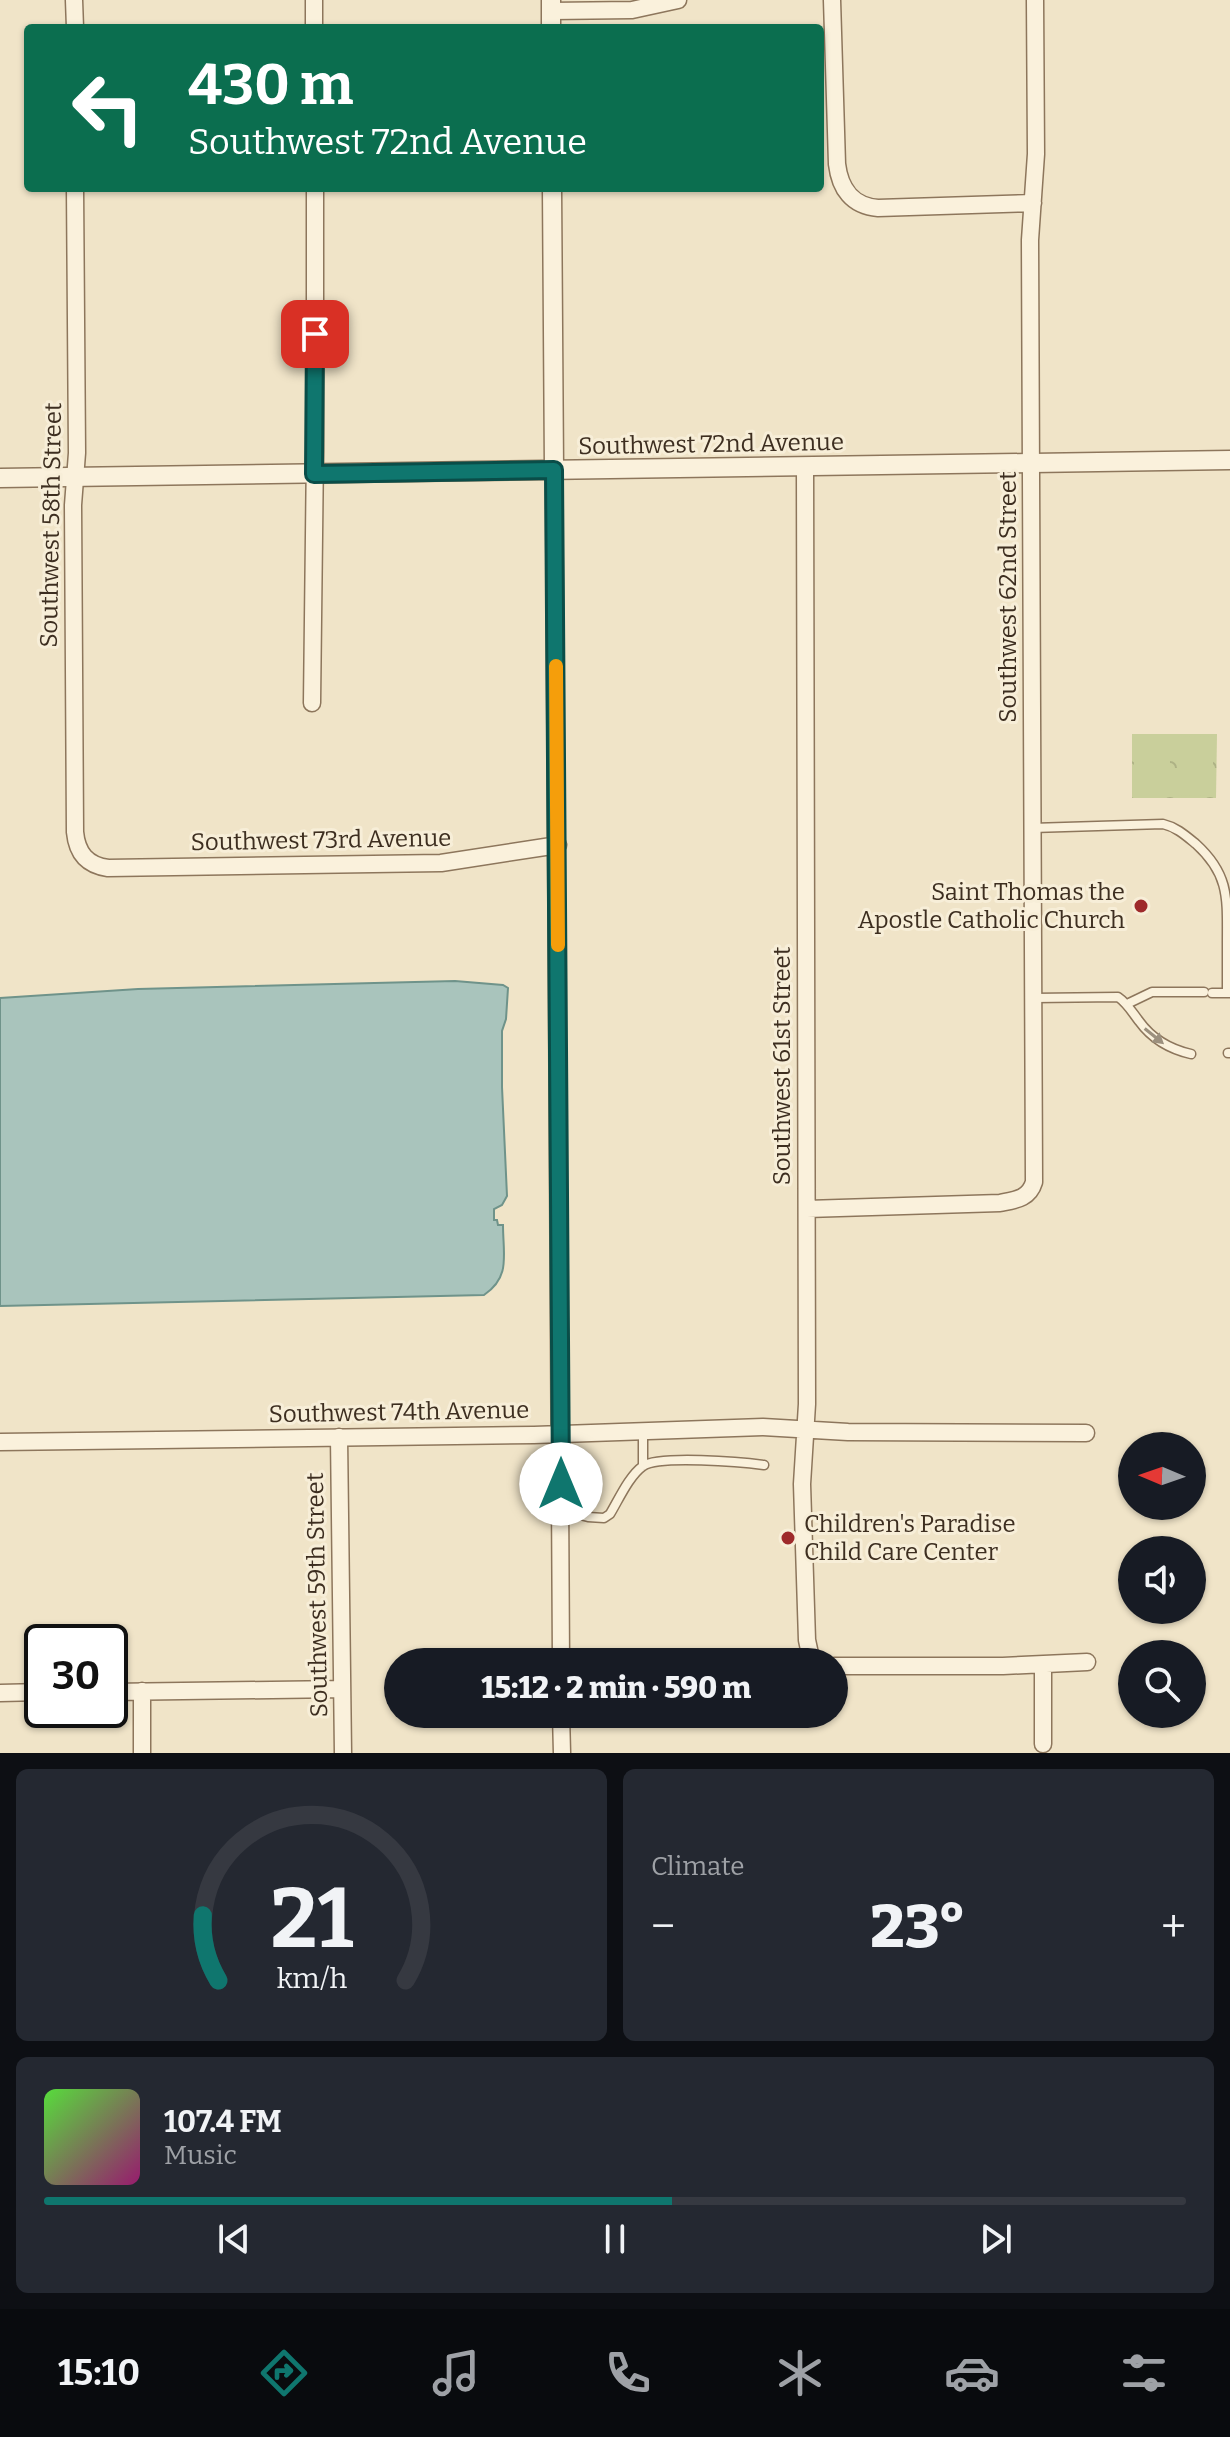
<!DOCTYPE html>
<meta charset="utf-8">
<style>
:root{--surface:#171b24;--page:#242831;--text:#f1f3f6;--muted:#9ea1a6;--line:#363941;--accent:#0f766e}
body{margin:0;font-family:Bitter,serif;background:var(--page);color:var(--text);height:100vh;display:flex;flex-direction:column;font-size:30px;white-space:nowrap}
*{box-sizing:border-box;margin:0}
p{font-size:26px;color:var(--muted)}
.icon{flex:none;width:44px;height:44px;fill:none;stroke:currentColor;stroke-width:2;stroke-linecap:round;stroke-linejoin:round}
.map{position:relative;height:1753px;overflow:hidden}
.side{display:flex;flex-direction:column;gap:16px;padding:16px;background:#0d0f14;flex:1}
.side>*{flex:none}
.banner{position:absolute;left:24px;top:24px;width:800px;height:168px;border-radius:8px;box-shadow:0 2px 6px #0004;background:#0b6e4f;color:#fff;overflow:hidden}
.needle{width:52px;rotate:272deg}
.controls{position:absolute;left:1118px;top:1432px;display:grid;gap:16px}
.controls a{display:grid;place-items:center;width:88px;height:88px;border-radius:50%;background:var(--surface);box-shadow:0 2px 6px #0004;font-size:40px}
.speed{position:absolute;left:24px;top:1624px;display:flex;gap:16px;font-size:40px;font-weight:700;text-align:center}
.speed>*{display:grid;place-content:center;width:104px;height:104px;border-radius:50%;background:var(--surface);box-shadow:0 2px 6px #0004;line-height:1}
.speed .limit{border:4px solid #111;border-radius:12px;background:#fff;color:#111}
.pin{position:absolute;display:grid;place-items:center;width:68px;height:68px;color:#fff;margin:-34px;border-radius:16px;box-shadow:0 4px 12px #0006}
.me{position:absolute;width:88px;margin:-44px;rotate:0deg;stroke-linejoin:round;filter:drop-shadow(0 0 6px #0008)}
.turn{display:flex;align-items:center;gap:28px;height:168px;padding:0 32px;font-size:36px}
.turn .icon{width:104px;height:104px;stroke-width:2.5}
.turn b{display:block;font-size:56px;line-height:68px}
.big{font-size:60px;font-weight:800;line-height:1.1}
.side .tile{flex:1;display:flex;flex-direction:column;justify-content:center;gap:12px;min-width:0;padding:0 28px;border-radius:12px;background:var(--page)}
.side .dial{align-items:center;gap:0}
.dial svg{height:208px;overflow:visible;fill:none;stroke:var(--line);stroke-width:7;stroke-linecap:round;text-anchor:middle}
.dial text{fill:var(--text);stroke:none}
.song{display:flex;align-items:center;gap:24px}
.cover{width:96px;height:96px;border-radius:12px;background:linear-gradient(135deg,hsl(110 70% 55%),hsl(320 70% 35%))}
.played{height:8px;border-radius:4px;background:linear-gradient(90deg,var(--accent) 55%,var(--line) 55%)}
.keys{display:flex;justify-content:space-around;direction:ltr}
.heat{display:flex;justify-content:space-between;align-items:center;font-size:44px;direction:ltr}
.side .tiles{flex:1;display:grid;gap:16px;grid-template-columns:1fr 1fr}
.tile:last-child{grid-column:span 2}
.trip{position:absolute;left:384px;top:1648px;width:464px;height:80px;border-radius:40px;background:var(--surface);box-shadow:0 2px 6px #0004;font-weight:800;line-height:80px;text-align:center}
.tab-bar{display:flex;height:128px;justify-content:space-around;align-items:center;background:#090b0e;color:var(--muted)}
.tab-bar .icon{width:56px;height:56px}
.tab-bar .selected{color:var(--accent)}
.tab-bar b{font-size:36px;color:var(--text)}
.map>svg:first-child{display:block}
.park{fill:url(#park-crowns)}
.garden{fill:#c9cf9b}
.water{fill:#a9c4bc;stroke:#6f938a;stroke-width:2}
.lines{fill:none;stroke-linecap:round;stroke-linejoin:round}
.service-casing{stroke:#8d765c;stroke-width:11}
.minor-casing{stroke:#8d765c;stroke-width:19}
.tertiary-casing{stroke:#8d765c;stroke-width:21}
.service{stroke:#faf1dc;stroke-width:8}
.minor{stroke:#faf1dc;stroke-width:16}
.tertiary{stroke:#faf1dc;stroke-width:18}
.oneway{fill:#9c907e}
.route-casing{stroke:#0a4d48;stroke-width:20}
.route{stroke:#0f766e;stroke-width:14}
.slow{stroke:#f59e0b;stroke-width:14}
.poi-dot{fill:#9e2a2b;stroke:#f7eed8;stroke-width:3}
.labels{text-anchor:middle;stroke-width:6;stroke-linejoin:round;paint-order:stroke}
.street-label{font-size:24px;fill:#3d2e20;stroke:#f7eed8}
.poi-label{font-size:24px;fill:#3d2e20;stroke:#f7eed8;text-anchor:end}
</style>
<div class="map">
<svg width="1230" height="1753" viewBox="0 0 1230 1753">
<defs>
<pattern id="park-crowns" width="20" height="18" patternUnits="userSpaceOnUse" patternTransform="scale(2)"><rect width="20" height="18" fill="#c9cf9b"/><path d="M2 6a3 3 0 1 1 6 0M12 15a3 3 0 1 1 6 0" fill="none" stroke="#aeb285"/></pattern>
</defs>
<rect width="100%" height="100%" fill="#f0e4c8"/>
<path class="park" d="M 1132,734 L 1217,734 L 1216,798 L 1132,798 Z"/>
<path class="garden" d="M 1177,736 L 1213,737 L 1213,796 L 1177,795 Z
M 1134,737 L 1170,737 L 1170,796 L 1134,796 Z"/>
<path class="water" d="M 455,981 L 503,985 L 508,988 L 506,1019 L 502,1031 L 502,1087 L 507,1196 L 502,1205 L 494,1209 L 494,1220 L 497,1220 L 498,1225 L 503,1225 C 503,1255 511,1277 484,1295 L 0,1306 L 0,998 L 138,989 Z"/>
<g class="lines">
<g class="service-casing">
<path id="service" d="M 1032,828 L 1163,824 C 1176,827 1185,835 1196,844 C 1230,875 1227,899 1227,943 L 1230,943
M 1227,943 L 1227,993 L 1230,993
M 1212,993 L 1227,993
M 1034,998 L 1118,997 C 1127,1003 1132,1012 1139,1021 C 1152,1039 1169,1049 1191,1054
M 1127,1004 L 1152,992 L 1204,992
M 1228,1053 L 1230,1053
M 643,1431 L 643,1466
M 561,1510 L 588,1517 L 604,1518 L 610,1514 C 619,1499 629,1476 643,1466 C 659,1455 742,1462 764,1465
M 814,1720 L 814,1714"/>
</g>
<g class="minor-casing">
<path id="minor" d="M 74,0 L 75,28
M 314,0 L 314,28
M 832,0 L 837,164 C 840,189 852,206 878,208 L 1033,203
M 551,11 L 632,10 L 678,0
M 75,188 L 77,453 L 73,505 L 75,832 C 77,853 87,865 108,868 L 441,863 L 558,845
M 805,466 L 807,1404 L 802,1484 L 807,1640 L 810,1654 L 818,1662
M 554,470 L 561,1662
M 312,703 L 315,452 L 315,188
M 807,1209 L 1000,1203 C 1015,1200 1029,1199 1034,1182 L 1030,240 L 1036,154 L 1035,0
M 339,1437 L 343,1753
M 0,1442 L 534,1435 L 763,1427 L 848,1432 L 1086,1433
M 1043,1665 L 1043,1744
M 834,1666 L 1003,1666 L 1087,1662
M 142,1691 L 142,1753
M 110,1692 L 342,1689
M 0,1693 L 42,1692
M 561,1714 L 562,1753"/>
</g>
<g class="tertiary-casing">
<path id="tertiary" d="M 551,0 L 551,28
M 552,188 L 554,470
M 0,478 L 1230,460"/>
</g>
<use href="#service" class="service"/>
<use href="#minor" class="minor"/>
<use href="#tertiary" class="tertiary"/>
</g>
<defs><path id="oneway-solid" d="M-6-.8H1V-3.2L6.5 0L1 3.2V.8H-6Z" transform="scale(2)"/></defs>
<use class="oneway" href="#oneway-solid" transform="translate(1154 1036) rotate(39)"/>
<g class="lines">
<g class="route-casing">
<path id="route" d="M 315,334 L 314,474 L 554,470 L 561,1484"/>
</g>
<use href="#route" class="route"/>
<path class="slow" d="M 556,666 L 558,945"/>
</g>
<g class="poi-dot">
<circle cx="1141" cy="906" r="8"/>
<circle cx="788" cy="1538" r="8"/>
</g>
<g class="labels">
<g class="street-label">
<text transform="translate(711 444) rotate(-1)" y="8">Southwest 72nd Avenue</text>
<text transform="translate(51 525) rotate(-89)" y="8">Southwest 58th Street</text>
<text transform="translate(1008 597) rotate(-90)" y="8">Southwest 62nd Street</text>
<text transform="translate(321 840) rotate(-1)" y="8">Southwest 73rd Avenue</text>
<text transform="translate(782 1066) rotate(-90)" y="8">Southwest 61st Street</text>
<text transform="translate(399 1412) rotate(-1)" y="8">Southwest 74th Avenue</text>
<text transform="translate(317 1595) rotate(-91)" y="8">Southwest 59th Street</text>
</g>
<g class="poi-label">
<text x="1125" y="900">Saint Thomas the<tspan x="1125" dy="28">Apostle Catholic Church</tspan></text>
<text x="804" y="1532" text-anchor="start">Children's Paradise<tspan x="804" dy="28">Child Care Center</tspan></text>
</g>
</g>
</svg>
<div class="controls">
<a><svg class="needle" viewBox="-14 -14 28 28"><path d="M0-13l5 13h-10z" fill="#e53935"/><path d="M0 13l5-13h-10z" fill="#9ea1a6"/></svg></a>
<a><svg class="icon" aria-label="sound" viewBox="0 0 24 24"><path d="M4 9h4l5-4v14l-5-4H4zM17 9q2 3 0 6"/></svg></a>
<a><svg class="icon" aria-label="search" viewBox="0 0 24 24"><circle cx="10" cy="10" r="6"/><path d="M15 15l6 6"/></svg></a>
</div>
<div class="speed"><div class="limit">30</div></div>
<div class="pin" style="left:315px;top:334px;background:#d93025"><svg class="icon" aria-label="arrive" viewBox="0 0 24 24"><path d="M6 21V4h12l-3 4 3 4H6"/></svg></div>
<svg class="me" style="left:561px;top:1484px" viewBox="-20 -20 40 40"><circle r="19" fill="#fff"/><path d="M0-13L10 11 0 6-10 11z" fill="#0f766e"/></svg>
<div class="trip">15:12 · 2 min · 590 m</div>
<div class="banner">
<div class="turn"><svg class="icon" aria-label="left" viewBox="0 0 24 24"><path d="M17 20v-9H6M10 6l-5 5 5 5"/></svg><div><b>430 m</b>Southwest 72nd Avenue</div></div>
</div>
</div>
<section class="side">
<div class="tiles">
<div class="tile dial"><svg viewBox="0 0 100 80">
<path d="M14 69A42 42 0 1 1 86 69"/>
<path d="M14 69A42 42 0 0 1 8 44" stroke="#0f766e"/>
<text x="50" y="56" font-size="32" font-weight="700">21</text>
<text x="50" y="72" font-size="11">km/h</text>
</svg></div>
<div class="tile"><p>Climate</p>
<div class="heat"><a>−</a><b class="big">23°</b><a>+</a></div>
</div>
<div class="tile">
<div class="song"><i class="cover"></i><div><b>107.4 FM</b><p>Music</p></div></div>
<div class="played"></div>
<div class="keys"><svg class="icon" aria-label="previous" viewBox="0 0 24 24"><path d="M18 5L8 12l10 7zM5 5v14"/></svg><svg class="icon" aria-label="pause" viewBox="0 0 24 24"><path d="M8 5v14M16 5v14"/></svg><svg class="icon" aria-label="next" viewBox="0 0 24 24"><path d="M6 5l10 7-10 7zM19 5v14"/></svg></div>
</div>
</div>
</section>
<nav class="tab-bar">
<b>15:10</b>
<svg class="icon selected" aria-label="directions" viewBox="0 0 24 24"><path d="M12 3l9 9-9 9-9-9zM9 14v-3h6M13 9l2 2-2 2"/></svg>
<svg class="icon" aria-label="music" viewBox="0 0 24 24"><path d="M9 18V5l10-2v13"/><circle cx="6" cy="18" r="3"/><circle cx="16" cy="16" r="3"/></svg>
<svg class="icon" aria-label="phone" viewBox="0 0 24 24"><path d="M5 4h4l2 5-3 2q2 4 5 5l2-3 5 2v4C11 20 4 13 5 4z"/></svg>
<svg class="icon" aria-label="climate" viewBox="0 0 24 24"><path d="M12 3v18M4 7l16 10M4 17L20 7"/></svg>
<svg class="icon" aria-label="car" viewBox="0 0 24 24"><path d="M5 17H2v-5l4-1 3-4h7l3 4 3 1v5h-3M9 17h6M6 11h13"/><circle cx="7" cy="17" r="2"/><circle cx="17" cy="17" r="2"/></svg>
<svg class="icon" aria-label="filters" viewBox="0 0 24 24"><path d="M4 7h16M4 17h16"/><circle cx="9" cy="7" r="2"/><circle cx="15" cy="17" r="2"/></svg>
</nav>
